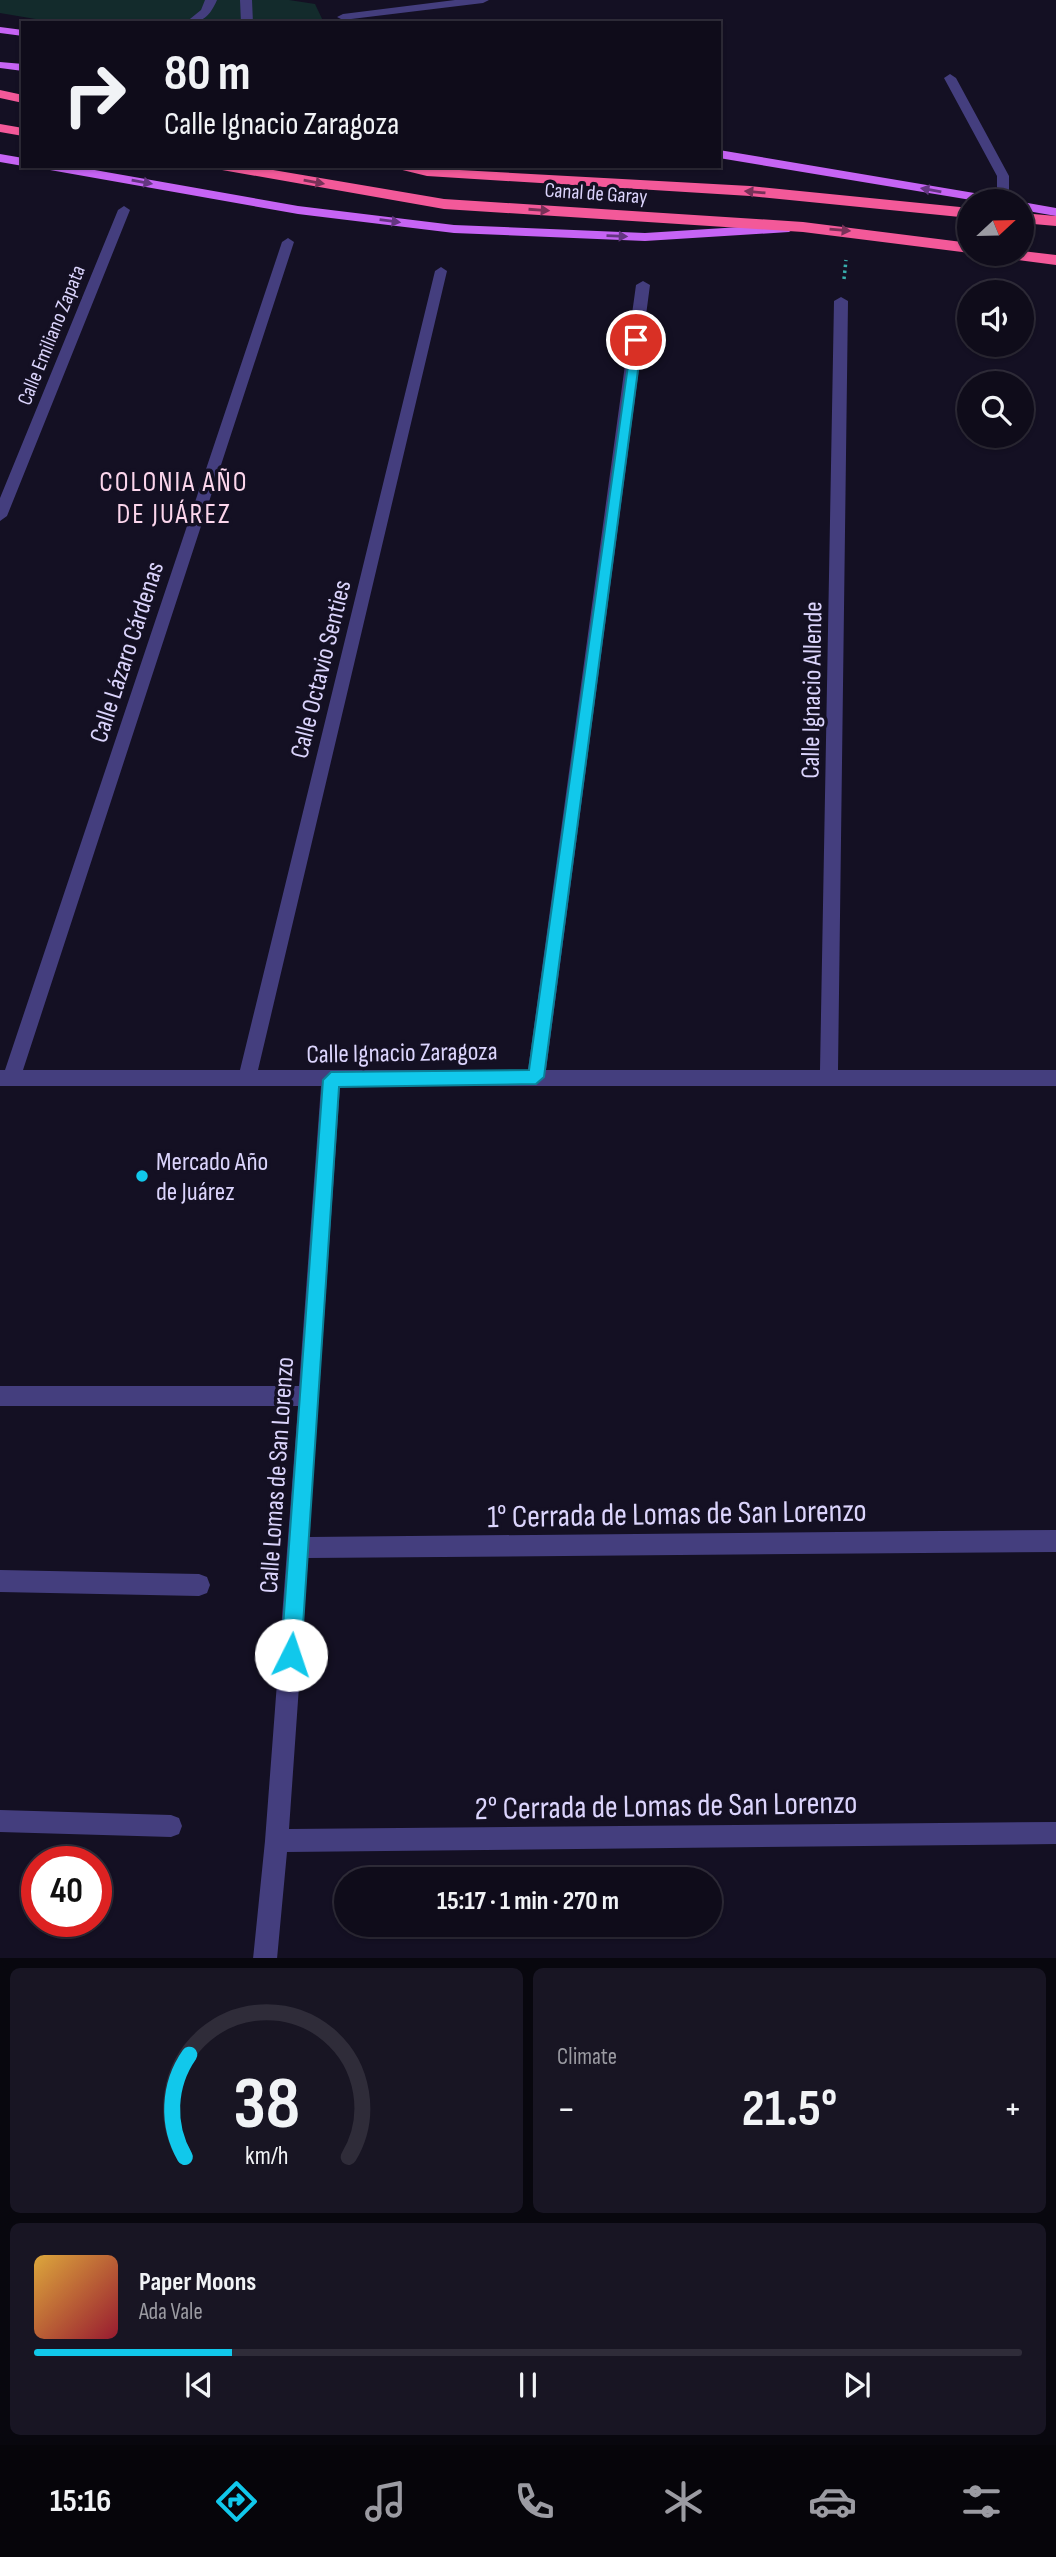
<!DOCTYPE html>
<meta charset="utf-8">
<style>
:root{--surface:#0f0c1a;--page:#181523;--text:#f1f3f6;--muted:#9b9ba2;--line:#2f2c39;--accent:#11c8eb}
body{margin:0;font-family:"Sofia Sans Condensed",sans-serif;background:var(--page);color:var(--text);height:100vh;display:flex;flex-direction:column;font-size:26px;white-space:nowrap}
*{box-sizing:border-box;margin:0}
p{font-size:23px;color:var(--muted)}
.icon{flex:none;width:38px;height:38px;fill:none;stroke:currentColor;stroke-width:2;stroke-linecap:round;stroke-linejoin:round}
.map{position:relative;height:1958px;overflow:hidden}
.drawer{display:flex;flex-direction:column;gap:10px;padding:10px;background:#08070e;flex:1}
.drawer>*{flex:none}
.hud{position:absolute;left:21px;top:21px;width:700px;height:147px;border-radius:0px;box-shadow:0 2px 5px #0004,0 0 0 2px var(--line);background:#0f0c1a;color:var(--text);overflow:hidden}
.needle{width:46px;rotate:68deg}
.tools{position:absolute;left:957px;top:189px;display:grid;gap:14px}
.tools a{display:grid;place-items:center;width:77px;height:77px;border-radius:50%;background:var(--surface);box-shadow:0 2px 5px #0004,0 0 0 2px var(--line);font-size:35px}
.speed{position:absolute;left:21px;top:1846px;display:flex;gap:14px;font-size:35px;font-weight:700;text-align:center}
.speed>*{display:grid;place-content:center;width:91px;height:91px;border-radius:50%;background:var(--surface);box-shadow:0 2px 5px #0004,0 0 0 2px var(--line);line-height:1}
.speed .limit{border:10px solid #d22;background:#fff;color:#111}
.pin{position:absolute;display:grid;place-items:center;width:60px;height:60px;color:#fff;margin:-30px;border:4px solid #fff;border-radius:50%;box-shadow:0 2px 7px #0007}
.me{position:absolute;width:77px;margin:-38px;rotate:4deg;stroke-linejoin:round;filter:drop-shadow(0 0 5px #0008)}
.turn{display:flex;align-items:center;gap:24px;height:147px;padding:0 28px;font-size:32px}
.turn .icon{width:91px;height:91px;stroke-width:2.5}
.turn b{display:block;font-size:49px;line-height:60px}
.big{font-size:52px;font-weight:700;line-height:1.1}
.drawer .widget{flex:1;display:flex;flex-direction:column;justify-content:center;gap:10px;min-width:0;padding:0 24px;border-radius:10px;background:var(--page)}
.drawer .dial{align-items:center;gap:0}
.dial svg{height:182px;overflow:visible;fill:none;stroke:var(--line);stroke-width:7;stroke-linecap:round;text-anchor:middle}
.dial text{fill:var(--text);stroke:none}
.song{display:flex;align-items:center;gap:21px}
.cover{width:84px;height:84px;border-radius:10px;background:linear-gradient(135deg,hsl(40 70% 55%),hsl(350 70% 35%))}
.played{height:7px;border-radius:4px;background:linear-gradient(90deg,var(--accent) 20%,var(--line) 20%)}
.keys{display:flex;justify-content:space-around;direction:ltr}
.heat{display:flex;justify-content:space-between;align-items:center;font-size:38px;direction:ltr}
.drawer .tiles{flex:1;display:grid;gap:10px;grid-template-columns:1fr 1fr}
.widget:last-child{grid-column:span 2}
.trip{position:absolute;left:334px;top:1867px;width:388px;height:70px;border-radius:35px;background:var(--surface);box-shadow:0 2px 5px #0004,0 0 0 2px var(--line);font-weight:700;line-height:70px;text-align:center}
.menu{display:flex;height:112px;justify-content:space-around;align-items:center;background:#06050a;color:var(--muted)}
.menu .icon{width:49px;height:49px}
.menu .current{color:var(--accent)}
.menu b{font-size:32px;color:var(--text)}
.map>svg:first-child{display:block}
.green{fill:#132b2c}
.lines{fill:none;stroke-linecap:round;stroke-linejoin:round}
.path{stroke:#38adac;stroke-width:3.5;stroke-dasharray:2.5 3.5;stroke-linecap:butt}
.minor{fill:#443e7e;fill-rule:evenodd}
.major{fill:#c664f4;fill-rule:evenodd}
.highway{fill:#f35999;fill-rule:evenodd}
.oneway{fill:#643681}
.oneway2{fill:#783158}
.route{fill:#11c8eb;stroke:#0b8299;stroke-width:2}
.poi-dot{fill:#11c8eb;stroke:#141023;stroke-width:2.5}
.labels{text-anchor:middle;stroke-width:7;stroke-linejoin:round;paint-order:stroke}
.far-street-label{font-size:21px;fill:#dbd4fc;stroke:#141023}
.street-label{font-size:26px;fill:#dbd4fc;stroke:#141023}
.poi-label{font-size:26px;fill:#dbd4fc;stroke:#141023;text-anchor:start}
.neighbourhood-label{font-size:28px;letter-spacing:2px;fill:#fcd6ec;stroke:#141023}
.near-street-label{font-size:32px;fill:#dbd4fc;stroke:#141023}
</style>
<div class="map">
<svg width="1056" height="1959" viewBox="0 0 1056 1959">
<rect width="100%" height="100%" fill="#141023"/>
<path class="green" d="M 0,0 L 289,0 L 315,4 L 324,23 L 59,23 L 0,13 Z"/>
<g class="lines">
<path class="path" d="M 844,279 L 846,260"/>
<path class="minor" d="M 205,0 L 217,0 C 210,16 203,23 185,23 L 201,10 Z
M 240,0 L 252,0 L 253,23 L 241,23 Z
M 455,0 L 489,0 L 483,3 L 343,20 L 337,17 L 343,14 Z
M 950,74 L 956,78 L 1009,176 L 1009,201 L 997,201 L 997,176 L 944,78 Z
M 124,206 L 130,210 L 7,516 L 0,521 L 0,498 L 118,210 Z
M 288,238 L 294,242 L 23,1070 L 240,1070 L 435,271 L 441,267 L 447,271 L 258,1070 L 528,1070 L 636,285 L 643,281 L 650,285 L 546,1070 L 820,1070 L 834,301 L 841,297 L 848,301 L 838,1070 L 1056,1070 L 1056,1086 L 340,1086 L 309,1537 L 1056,1530 L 1056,1552 L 308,1558 L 289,1829 L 1056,1822 L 1056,1844 L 287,1852 L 277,1959 L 253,1959 L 265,1841 L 298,1406 L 0,1406 L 0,1386 L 299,1386 L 321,1086 L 0,1086 L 0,1070 L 5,1070 L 282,242 Z
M 0,1570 L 199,1574 L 207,1577 L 210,1585 L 207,1593 L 199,1596 L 0,1592 Z
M 0,1810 L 171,1815 L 179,1818 L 182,1826 L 179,1834 L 171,1837 L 0,1832 Z"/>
<path class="major" d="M 0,27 L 23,30 L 23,36 L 0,33 Z
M 0,62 L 23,64 L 23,71 L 0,68 Z
M 719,150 L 998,197 L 1004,201 L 977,201 L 719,158 Z
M 0,154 L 23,158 L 23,166 L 0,162 Z
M 44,166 L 72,166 L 298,206 L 454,225 L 645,233 L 789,224 L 795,228 L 789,232 L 645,241 L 454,233 L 298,214 L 50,170 Z
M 1022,202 L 1056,208 L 1056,216 L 1022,210 Z"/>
<path class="highway" d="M 0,90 L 23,95 L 23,103 L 0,98 Z
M 0,124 L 23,128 L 23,136 L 0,132 Z
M 215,166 L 250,166 L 444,199 L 803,222 L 970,243 L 970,253 L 803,232 L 444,209 L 222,170 Z
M 386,166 L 750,186 L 970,208 L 970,218 L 750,196 L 427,176 Z
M 1022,213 L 1056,216 L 1056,226 L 1022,223 Z
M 1022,251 L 1056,255 L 1056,265 L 1011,259 L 1003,254 L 1022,254 Z"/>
</g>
<defs><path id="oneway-solid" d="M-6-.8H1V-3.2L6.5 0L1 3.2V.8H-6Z" transform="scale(1.75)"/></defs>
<g class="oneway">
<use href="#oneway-solid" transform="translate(142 182) rotate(10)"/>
<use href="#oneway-solid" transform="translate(931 190) rotate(-170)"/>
<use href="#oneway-solid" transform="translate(390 221) rotate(7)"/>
<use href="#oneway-solid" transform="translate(617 236) rotate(2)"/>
</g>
<g class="oneway2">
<use href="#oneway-solid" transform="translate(314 182) rotate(10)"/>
<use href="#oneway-solid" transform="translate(755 192) rotate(-175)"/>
<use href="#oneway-solid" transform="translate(539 210) rotate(4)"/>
<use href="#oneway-solid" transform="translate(840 230) rotate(5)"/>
</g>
<path class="route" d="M 632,337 L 642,340 L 544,1077 L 536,1084 L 339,1087 L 301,1655 L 298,1662 L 291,1665 L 284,1662 L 281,1655 L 323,1080 L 331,1072 L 529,1070 Z"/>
<circle class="poi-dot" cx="142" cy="1176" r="7"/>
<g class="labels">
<g class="far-street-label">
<text transform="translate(596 193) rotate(4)" y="7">Canal de Garay</text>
<text transform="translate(51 335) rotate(-68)" y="7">Calle Emiliano Zapata</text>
</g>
<g class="street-label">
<text transform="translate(126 652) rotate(-72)" y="9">Calle Lázaro Cárdenas</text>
<text transform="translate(320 669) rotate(-76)" y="9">Calle Octavio Senties</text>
<text transform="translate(811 690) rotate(-89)" y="9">Calle Ignacio Allende</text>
<text transform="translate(402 1052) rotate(-1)" y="9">Calle Ignacio Zaragoza</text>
<text transform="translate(276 1475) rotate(-86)" y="9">Calle Lomas de San Lorenzo</text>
</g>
<g class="poi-label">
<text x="156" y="1170">Mercado Año<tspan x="156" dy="30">de Juárez</tspan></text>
</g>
<g class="neighbourhood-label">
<text x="174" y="491">COLONIA AÑO<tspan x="174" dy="32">DE JUÁREZ</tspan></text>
</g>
<g class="near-street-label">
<text transform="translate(677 1513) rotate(-1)" y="11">1° Cerrada de Lomas de San Lorenzo</text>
<text transform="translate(666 1805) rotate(-1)" y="11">2° Cerrada de Lomas de San Lorenzo</text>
</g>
</g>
</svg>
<div class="tools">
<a><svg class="needle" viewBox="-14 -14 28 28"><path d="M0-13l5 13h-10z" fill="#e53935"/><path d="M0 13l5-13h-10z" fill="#9b9ba2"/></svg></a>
<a><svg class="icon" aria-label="sound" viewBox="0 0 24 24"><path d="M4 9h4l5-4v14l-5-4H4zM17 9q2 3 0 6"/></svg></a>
<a><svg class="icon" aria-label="search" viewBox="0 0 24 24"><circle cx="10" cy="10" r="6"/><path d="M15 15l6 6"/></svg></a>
</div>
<div class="speed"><div class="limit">40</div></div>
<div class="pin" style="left:636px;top:340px;background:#d93025"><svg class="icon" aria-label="arrive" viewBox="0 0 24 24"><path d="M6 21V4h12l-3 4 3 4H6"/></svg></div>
<svg class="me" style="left:291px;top:1655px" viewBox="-20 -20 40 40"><circle r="19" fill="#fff"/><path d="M0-13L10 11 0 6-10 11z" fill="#11c8eb"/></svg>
<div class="trip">15:17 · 1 min · 270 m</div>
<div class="hud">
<div class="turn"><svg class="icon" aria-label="right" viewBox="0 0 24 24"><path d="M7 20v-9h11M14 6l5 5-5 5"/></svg><div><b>80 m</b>Calle Ignacio Zaragoza</div></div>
</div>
</div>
<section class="drawer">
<div class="tiles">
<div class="widget dial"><svg viewBox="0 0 100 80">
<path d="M14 69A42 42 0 1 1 86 69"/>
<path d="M14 69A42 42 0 0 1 16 24" stroke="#11c8eb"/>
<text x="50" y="56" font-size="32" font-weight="700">38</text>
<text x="50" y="72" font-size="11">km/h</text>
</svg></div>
<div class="widget"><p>Climate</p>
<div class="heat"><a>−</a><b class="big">21.5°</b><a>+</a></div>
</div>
<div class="widget">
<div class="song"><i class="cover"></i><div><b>Paper Moons</b><p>Ada Vale</p></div></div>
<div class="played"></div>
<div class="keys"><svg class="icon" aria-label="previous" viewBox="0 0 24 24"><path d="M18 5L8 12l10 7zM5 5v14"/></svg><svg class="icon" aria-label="pause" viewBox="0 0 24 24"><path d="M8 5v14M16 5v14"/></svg><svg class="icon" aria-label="next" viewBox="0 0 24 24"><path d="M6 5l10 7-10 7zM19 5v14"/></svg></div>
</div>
</div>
</section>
<nav class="menu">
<b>15:16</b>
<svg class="icon current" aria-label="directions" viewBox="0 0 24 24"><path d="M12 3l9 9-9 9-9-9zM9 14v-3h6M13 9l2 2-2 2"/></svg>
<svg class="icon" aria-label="music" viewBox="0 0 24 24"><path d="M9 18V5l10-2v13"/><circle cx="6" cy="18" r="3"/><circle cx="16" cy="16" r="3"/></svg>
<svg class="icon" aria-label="phone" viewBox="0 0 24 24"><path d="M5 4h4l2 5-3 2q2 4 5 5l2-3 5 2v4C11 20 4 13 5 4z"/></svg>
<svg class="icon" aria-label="climate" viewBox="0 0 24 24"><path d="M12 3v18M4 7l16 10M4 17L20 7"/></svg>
<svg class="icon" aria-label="car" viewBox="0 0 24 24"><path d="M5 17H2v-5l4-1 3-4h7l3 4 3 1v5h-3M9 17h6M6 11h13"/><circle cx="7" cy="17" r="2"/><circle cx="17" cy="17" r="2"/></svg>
<svg class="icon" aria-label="filters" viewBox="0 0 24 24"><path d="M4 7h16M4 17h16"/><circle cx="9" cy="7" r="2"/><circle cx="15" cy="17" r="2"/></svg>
</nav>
